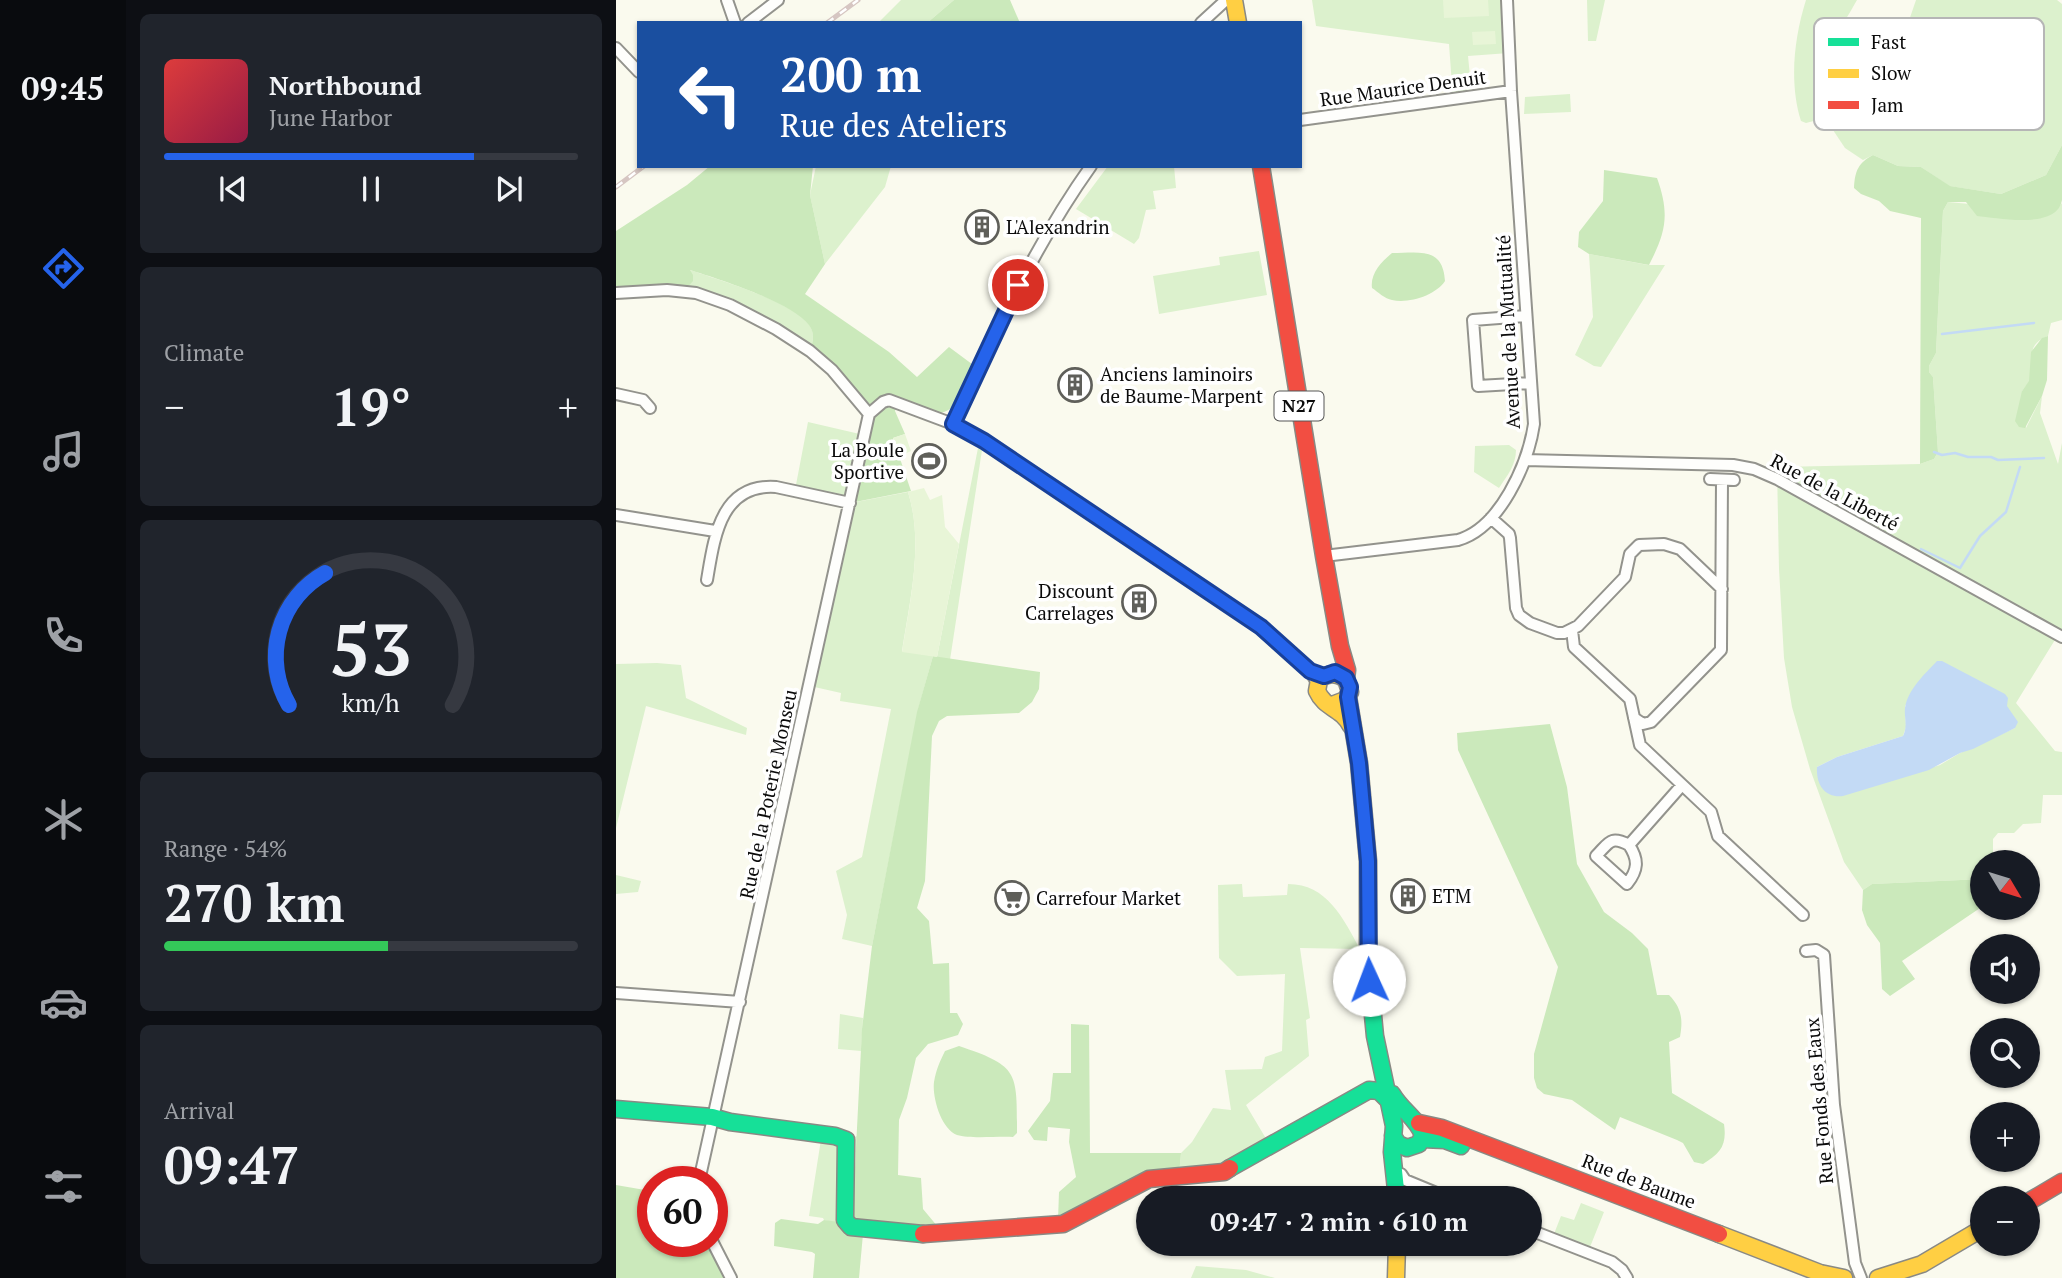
<!DOCTYPE html>
<meta charset="utf-8">
<style>
:root{--surface:#171b24;--page:#20242c;--text:#f1f3f6;--muted:#9ea1a6;--line:#363941;--accent:#2563eb}
body{margin:0;font-family:"PT Serif",serif;background:var(--page);color:var(--text);height:100vh;display:flex;flex-direction:column;font-size:26px;white-space:nowrap}
*{box-sizing:border-box;margin:0}
p{font-size:23px;color:var(--muted)}
.icon{flex:none;width:38px;height:38px;fill:none;stroke:currentColor;stroke-width:2;stroke-linecap:round;stroke-linejoin:round}
.map{position:relative;flex:1;overflow:hidden}
.panel{display:flex;flex-direction:column;gap:14px;padding:14px;background:#0d0f14;width:490px}
.panel>*{flex:none}
.top-card{position:absolute;left:21px;top:21px;width:665px;height:147px;border-radius:0px;box-shadow:0 2px 5px #0004;background:#1a4fa0;color:#fff;overflow:hidden}
.needle{width:46px;rotate:128deg}
.controls{position:absolute;left:1354px;top:850px;display:grid;gap:14px}
.controls a{display:grid;place-items:center;width:70px;height:70px;border-radius:50%;background:var(--surface);box-shadow:0 2px 5px #0004;font-size:35px}
.speed{position:absolute;left:21px;top:1166px;display:flex;gap:14px;font-size:35px;font-weight:700;text-align:center}
.speed>*{display:grid;place-content:center;width:91px;height:91px;border-radius:50%;background:var(--surface);box-shadow:0 2px 5px #0004;line-height:1}
.speed .limit{border:10px solid #d22;background:#fff;color:#111}
.pin{position:absolute;display:grid;place-items:center;width:60px;height:60px;color:#fff;margin:-30px;border:4px solid #fff;border-radius:50%;box-shadow:0 2px 7px #0007}
.me{position:absolute;width:77px;margin:-38px;rotate:358deg;stroke-linejoin:round;filter:drop-shadow(0 0 5px #0008)}
.turn{display:flex;align-items:center;gap:24px;height:147px;padding:0 28px;font-size:32px}
.turn .icon{width:91px;height:91px;stroke-width:2.5}
.turn b{display:block;font-size:49px;line-height:60px}
.big{font-size:52px;font-weight:600;line-height:1.1}
.panel .tile{flex:1;display:flex;flex-direction:column;justify-content:center;gap:10px;min-width:0;padding:0 24px;border-radius:10px;background:var(--page)}
.panel .dial{align-items:center;gap:0}
.dial svg{height:182px;overflow:visible;fill:none;stroke:var(--line);stroke-width:7;stroke-linecap:round;text-anchor:middle}
.dial text{fill:var(--text);stroke:none}
.song{display:flex;align-items:center;gap:21px}
.cover{width:84px;height:84px;border-radius:10px;background:linear-gradient(135deg,hsl(0 70% 55%),hsl(340 70% 35%))}
.played{height:7px;border-radius:4px;background:linear-gradient(90deg,var(--accent) 75%,var(--line) 75%)}
.keys{display:flex;justify-content:space-around;direction:ltr}
.heat{display:flex;justify-content:space-between;align-items:center;font-size:38px;direction:ltr}
.charge{height:10px;border-radius:5px;background:linear-gradient(90deg,#34c759 54%,var(--line) 0)}
.trip{position:absolute;left:520px;top:1186px;width:406px;height:70px;border-radius:35px;background:var(--surface);box-shadow:0 2px 5px #0004;font-weight:600;line-height:70px;text-align:center}
main{display:flex;flex:1;min-height:0}
.dock{display:flex;flex-direction:column;width:126px;justify-content:space-around;align-items:center;background:#090b0e;color:var(--muted)}
.dock .icon{width:49px;height:49px}
.dock .selected{color:var(--accent)}
.dock b{font-size:32px;color:var(--text)}
.map>svg:first-child{display:block}
.green{fill:#dcf1cd;fill-rule:evenodd}
.forest{fill:#cbe9bb}
.pitch{fill:#e8f5d7}
.water{fill:#c3daf5}
.lines{fill:none;stroke-linecap:round;stroke-linejoin:round}
.stream{stroke:#c3daf5;stroke-width:2.5}
.street-casing{stroke:#93938d;stroke-width:14}
.fast-casing{stroke:#898984;stroke-width:19}
.slow-casing{stroke:#898984;stroke-width:19}
.jam-casing{stroke:#898984;stroke-width:19}
.street{stroke:#fefefc;stroke-width:10}
.fast{stroke:#16e098;stroke-width:16}
.slow{stroke:#ffcf43;stroke-width:16}
.jam{stroke:#f24e42;stroke-width:16}
.rail-casing{stroke:#d6c6c2;stroke-width:5}
.rail{stroke:#fff;stroke-width:2.5;stroke-dasharray:8;stroke-linecap:butt}
.route-casing{stroke:#184099;stroke-width:18}
.route{stroke:#2563eb;stroke-width:12}
.labels{text-anchor:middle;stroke-width:7;stroke-linejoin:round;paint-order:stroke}
.shield{fill:#fff;stroke:#545454;stroke-width:2}
.shield-label{font-size:18px;font-weight:bold;fill:#0b0b0b}
.street-label{font-size:19px;fill:#0b0b0b;stroke:#fff}
.poi-label{font-size:19px;fill:#0b0b0b;stroke:#fff;text-anchor:start}
.key{fill:#fff;stroke:#b6b6b6;stroke-width:2}
.key-label{font-size:19px;fill:#0b0b0b}
</style>
<main>
<nav class="dock">
<b>09:45</b>
<svg class="icon selected" aria-label="directions" viewBox="0 0 24 24"><path d="M12 3l9 9-9 9-9-9zM9 14v-3h6M13 9l2 2-2 2"/></svg>
<svg class="icon" aria-label="music" viewBox="0 0 24 24"><path d="M9 18V5l10-2v13"/><circle cx="6" cy="18" r="3"/><circle cx="16" cy="16" r="3"/></svg>
<svg class="icon" aria-label="phone" viewBox="0 0 24 24"><path d="M5 4h4l2 5-3 2q2 4 5 5l2-3 5 2v4C11 20 4 13 5 4z"/></svg>
<svg class="icon" aria-label="climate" viewBox="0 0 24 24"><path d="M12 3v18M4 7l16 10M4 17L20 7"/></svg>
<svg class="icon" aria-label="car" viewBox="0 0 24 24"><path d="M5 17H2v-5l4-1 3-4h7l3 4 3 1v5h-3M9 17h6M6 11h13"/><circle cx="7" cy="17" r="2"/><circle cx="17" cy="17" r="2"/></svg>
<svg class="icon" aria-label="filters" viewBox="0 0 24 24"><path d="M4 7h16M4 17h16"/><circle cx="9" cy="7" r="2"/><circle cx="15" cy="17" r="2"/></svg>
</nav>
<section class="panel">
<div class="tile">
<div class="song"><i class="cover"></i><div><b>Northbound</b><p>June Harbor</p></div></div>
<div class="played"></div>
<div class="keys"><svg class="icon" aria-label="previous" viewBox="0 0 24 24"><path d="M18 5L8 12l10 7zM5 5v14"/></svg><svg class="icon" aria-label="pause" viewBox="0 0 24 24"><path d="M8 5v14M16 5v14"/></svg><svg class="icon" aria-label="next" viewBox="0 0 24 24"><path d="M6 5l10 7-10 7zM19 5v14"/></svg></div>
</div>
<div class="tile"><p>Climate</p>
<div class="heat"><a>−</a><b class="big">19°</b><a>+</a></div>
</div>
<div class="tile dial"><svg viewBox="0 0 100 80">
<path d="M14 69A42 42 0 1 1 86 69"/>
<path d="M14 69A42 42 0 0 1 30 11" stroke="#2563eb"/>
<text x="50" y="56" font-size="32" font-weight="700">53</text>
<text x="50" y="72" font-size="11">km/h</text>
</svg></div>
<div class="tile"><p>Range · 54%</p><b class="big">270 km</b><div class="charge"></div></div>
<div class="tile"><p>Arrival</p><b class="big">09:47</b></div>
</section>
<div class="map">
<svg width="1446" height="1278" viewBox="0 0 1446 1278">
<rect width="100%" height="100%" fill="#fafaee"/>
<path class="green" d="M 285,0 L 338,0 L 311,23 L 262,23 Z
M 696,0 L 891,0 L 893,53 L 852,56 L 856,97 L 837,99 L 833,44 L 700,26 Z
M 971,0 L 989,0 L 980,41 L 972,41 Z
M 1190,0 L 1241,0 C 1230,19 1222,36 1201,46 L 1199,62 L 1209,118 L 1231,118 C 1276,81 1282,52 1300,0 L 1441,0 L 1446,4 L 1446,145 L 1430,175 L 1385,194 L 1333,186 L 1305,167 L 1282,166 L 1257,155 L 1247,160 L 1229,148 L 1209,118 L 1190,123 L 1185,121 C 1173,83 1178,38 1190,0 Z
M 954,94 L 955,112 L 908,114 L 909,97 Z
M 200,166 L 275,166 L 269,187 L 209,264 L 194,195 Z
M 492,166 L 558,166 L 560,188 L 537,191 L 540,209 L 530,210 L 523,238 L 518,244 L 460,209 Z
M 1332,202 L 1438,212 L 1446,203 L 1446,320 L 1435,323 L 1432,336 C 1407,345 1419,365 1413,382 C 1411,385 1408,388 1406,391 L 1410,428 L 1426,396 L 1424,413 L 1442,464 L 1446,443 L 1446,637 L 1442,635 L 1400,703 L 1439,751 L 1446,752 L 1446,795 L 1427,795 L 1425,823 L 1407,824 L 1398,833 L 1382,833 L 1377,839 L 1377,863 L 1367,863 L 1367,879 L 1256,884 L 1247,890 L 1228,862 L 1194,769 L 1176,707 L 1168,658 L 1163,569 L 1161,467 L 1304,464 L 1318,459 L 1322,452 L 1317,377 L 1313,372 L 1313,366 L 1320,353 L 1327,211 ZM 1305,679 L 1399,728 L 1344,753 L 1324,765 L 1276,780 L 1201,767 L 1221,757 L 1287,736 L 1290,727 L 1289,706 Z
M 643,251 L 651,295 L 543,314 L 537,276 L 604,265 L 603,257 Z
M 973,254 L 1032,265 L 1049,265 L 985,367 L 978,366 L 959,355 L 977,317 Z
M 71,269 C 100,279 175,301 193,324 C 199,333 197,342 194,351 L 160,329 L 68,291 Z
M 192,422 L 248,435 L 235,503 L 292,492 C 308,543 294,599 286,651 L 317,656 L 303,706 L 256,946 L 226,939 L 231,915 L 220,871 L 246,857 L 275,709 L 224,701 L 225,693 L 194,686 L 234,503 L 179,490 Z
M 893,445 L 900,450 C 900,465 891,476 883,488 L 858,472 L 859,446 Z
M 362,448 L 366,450 L 334,660 L 321,657 Z
M 41,663 L 65,665 L 70,698 L 131,728 L 130,735 L 30,706 L 0,828 L 0,664 Z
M 0,875 L 25,881 L 22,892 L 0,894 Z
M 626,884 L 627,897 L 671,895 L 672,884 C 711,884 727,918 744,949 L 684,948 L 694,1018 L 690,1020 L 693,1056 L 630,1105 L 655,1147 L 608,1172 L 563,1175 L 565,1153 L 576,1142 L 597,1108 L 615,1110 L 609,1070 L 646,1069 L 649,1057 L 666,1051 L 669,974 L 621,976 L 603,958 L 602,885 Z
M 224,1014 L 247,1018 L 245,1051 L 222,1049 Z
M 206,1133 L 230,1140 L 241,1136 L 235,1227 L 208,1220 L 207,1218 L 193,1216 Z
M 965,1203 L 988,1212 L 972,1252 L 936,1239 L 945,1216 L 958,1220 Z
M 580,1266 L 630,1270 L 659,1278 L 575,1278 Z"/>
<path class="forest" d="M 338,0 L 394,0 L 404,23 L 311,23 Z
M 1446,145 C 1446,162 1446,183 1446,200 C 1441,230 1382,218 1361,216 L 1350,202 L 1332,202 L 1327,211 L 1320,353 L 1313,366 L 1313,372 L 1317,377 L 1322,452 L 1318,459 L 1304,464 L 1305,218 L 1274,211 L 1263,201 L 1245,194 L 1238,188 C 1239,171 1242,163 1257,155 L 1282,166 L 1305,167 L 1334,186 L 1385,194 L 1430,175 Z
M 94,166 L 197,166 L 194,195 L 209,264 L 189,294 L 273,352 L 301,377 L 333,347 L 364,370 C 354,384 340,415 320,413 C 307,413 293,407 281,404 L 279,411 L 289,434 L 277,438 L 295,491 L 234,503 L 253,414 L 194,351 C 197,342 199,333 193,325 C 176,302 102,279 74,270 L 77,275 L 77,281 L 68,291 L 0,293 L 0,231 L 71,185 Z
M 988,170 L 1041,178 C 1054,214 1050,232 1033,265 L 973,254 L 962,247 L 963,232 L 987,201 Z
M 776,253 C 802,253 827,246 829,281 C 820,295 793,304 776,300 C 769,299 762,292 756,288 C 754,274 765,262 776,253 Z
M 1432,336 L 1431,380 L 1426,396 L 1409,428 L 1403,427 L 1399,421 L 1406,391 L 1413,381 L 1415,352 L 1426,338 Z
M 317,656 L 424,672 L 423,689 L 416,702 L 403,713 L 331,716 L 323,721 L 316,736 L 309,881 L 301,908 L 313,921 L 317,964 L 333,963 L 334,1013 L 341,1013 L 347,1024 L 342,1035 L 312,1044 L 300,1058 L 291,1098 L 283,1120 L 282,1175 L 305,1178 L 307,1209 L 327,1233 L 236,1227 L 246,1029 L 256,946 L 301,712 Z
M 934,724 L 951,787 L 961,864 L 988,912 L 1016,933 L 1032,949 L 1041,995 L 1053,995 C 1066,1008 1067,1020 1064,1037 L 1053,1042 L 1056,1093 L 1108,1124 C 1111,1145 1105,1153 1087,1164 L 1078,1162 L 1067,1143 L 1061,1140 L 1004,1117 L 999,1130 L 956,1100 L 928,1094 L 921,1088 L 918,1078 L 918,1054 L 942,967 L 842,750 L 841,733 Z
M 1367,879 L 1367,906 L 1286,961 L 1299,979 L 1274,996 L 1266,989 L 1264,943 L 1251,925 L 1246,910 L 1247,890 L 1256,884 Z
M 455,1024 L 473,1025 L 474,1153 L 565,1153 L 563,1175 L 442,1220 L 443,1192 L 460,1177 L 453,1142 L 454,1129 L 432,1127 L 431,1141 L 418,1140 L 412,1131 L 434,1101 L 437,1073 L 455,1073 Z
M 343,1046 C 403,1066 401,1072 401,1133 L 397,1137 C 382,1136 354,1139 341,1135 C 325,1129 316,1097 318,1082 C 320,1070 324,1061 329,1051 Z
M 0,1185 L 29,1190 L 32,1207 L 37,1212 L 37,1241 L 96,1241 L 115,1278 L 0,1278 Z
M 165,1219 L 202,1224 L 208,1220 L 223,1222 L 247,1234 L 243,1278 L 197,1278 L 199,1254 L 196,1252 L 158,1246 L 159,1223 Z"/>
<path class="pitch" d="M 827,0 L 872,0 L 873,16 L 828,18 Z
M 879,31 L 880,44 L 857,45 L 856,32 Z
M 289,434 L 295,451 L 284,456 L 277,438 Z
M 308,488 L 314,500 L 326,495 L 329,527 L 343,544 L 321,657 L 286,652 C 294,600 308,543 292,492 Z"/>
<path class="water" d="M 1321,661 L 1326,661 L 1389,694 L 1392,698 L 1391,706 L 1402,722 L 1399,728 L 1357,749 L 1344,753 L 1313,770 L 1227,796 C 1209,798 1200,785 1201,767 L 1221,757 L 1287,736 C 1292,726 1288,718 1289,708 C 1292,689 1309,674 1321,661 Z"/>
<g class="lines">
<path class="stream" d="M 1326,334 L 1418,323
M 1318,452 L 1326,455 L 1339,453 L 1352,457 L 1375,457 L 1382,460 L 1428,458
M 1305,549 L 1344,568 L 1364,536 L 1390,512 L 1404,467"/>
<g class="street-casing">
<path id="street" d="M 111,0 L 119,23
M 132,23 L 162,0
M 585,23 L 610,0
M 0,48 L 23,72
M 684,120 L 895,91
M 0,293 L 51,290 L 80,293 L 114,305 L 160,329 L 194,351 L 216,370 L 253,414
M 910,316 L 857,320 L 862,386 L 915,383
M 0,394 L 27,400 L 34,408
M 253,414 L 267,402 L 273,400 L 337,424 L 368,441 L 651,632 L 694,671 L 702,684
M 337,424 C 378,335 418,246 475,166
M 909,460 L 1117,465 L 1138,469 L 1161,479 L 1446,637
M 1094,479 L 1118,480
M 0,515 L 99,531
M 875,518 L 893,534 L 894,538 L 900,608 L 903,615 L 914,623 L 941,633 L 948,633 L 962,626 L 1009,577 L 1014,554 L 1023,545 L 1048,544 L 1064,549 L 1106,589
M 708,556 L 842,540 C 884,528 912,464 918,424 L 895,91 L 891,0
M 91,580 C 98,539 104,483 160,487 L 234,503
M 956,630 L 958,647 L 1014,699 L 1024,745 L 1095,812 L 1102,836 L 1187,915
M 1018,718 L 1027,724 L 1035,722 L 1105,650 L 1106,480
M 1013,845 C 1023,860 1022,870 1011,884 L 980,856 C 993,843 994,835 1013,845 L 1066,785
M 1190,951 L 1200,950 L 1208,955 L 1218,1105 L 1239,1263 L 1245,1278
M 0,993 L 124,1002
M 785,1174 L 789,1180 L 835,1199
M 83,1181 L 253,414
M 914,1230 L 996,1262 L 1006,1270 L 1011,1278
M 96,1241 L 115,1278"/>
</g>
<g class="fast-casing">
<path id="fast" d="M 732,697 L 743,763 L 752,861 L 752,964 L 759,1036 L 778,1126 L 776,1152 L 781,1199
M 776,1094 C 786,1111 801,1118 807,1135 L 803,1144 L 791,1148 L 782,1144 L 777,1136
M 0,1109 L 96,1117 L 114,1122 L 219,1136 L 230,1140 L 229,1220 L 235,1227 L 307,1234
M 806,1139 L 829,1140 L 845,1146
M 614,1168 L 753,1090 L 763,1091 L 773,1101"/>
</g>
<g class="slow-casing">
<path id="slow" d="M 618,0 L 622,23
M 716,705 L 729,700 L 734,692 L 730,679 C 720,673 712,672 703,680 L 701,691 C 709,709 725,707 735,726
M 1103,1234 L 1204,1273 L 1228,1278
M 780,1278 L 781,1244
M 1262,1278 L 1306,1264 L 1367,1228"/>
</g>
<g class="jam-casing">
<path id="jam" d="M 645,166 L 708,556 L 724,646 L 731,670 L 730,679
M 803,1123 L 826,1128 L 1103,1234
M 1412,1202 L 1446,1182
M 307,1234 L 447,1224 L 533,1179 L 608,1172 L 614,1168"/>
</g>
<use href="#street" class="street"/>
<use href="#fast" class="fast"/>
<use href="#slow" class="slow"/>
<use href="#jam" class="jam"/>
<g class="rail-casing">
<path id="rail" d="M 211,23 L 242,0
M 0,187 L 28,166"/>
</g>
<use href="#rail" class="rail"/>
</g>
<g class="lines">
<g class="route-casing">
<path id="route" d="M 402,285 L 337,424 L 368,441 L 645,627 L 694,671 L 708,676 L 719,672 L 730,678 L 734,687 L 732,697 L 743,763 L 752,861 L 753,980"/>
</g>
<use href="#route" class="route"/>
</g>
<defs>
<g id="building-ring" transform="scale(1.75)"><circle r="9.5" fill="#fff" stroke="#5f5f5a" stroke-width="1.5"/><path d="M-4-6H4V6H1V3H-1V6H-4ZM-2.5-4.3h1.7v1.8h-1.7ZM.8-4.3h1.7v1.8H.8ZM-2.5-1h1.7V.8h-1.7ZM.8-1h1.7V.8H.8Z" fill="#5f5f5a"/></g>
<g id="stadium-ring" transform="scale(1.75)"><circle r="9.5" fill="#fff" stroke="#5f5f5a" stroke-width="1.5"/><path d="M0-5a6.5 5 0 1 0 0 10a6.5 5 0 1 0 0-10ZM-3.5-1.8h7v3.6h-7Z" fill="#5f5f5a"/></g>
<g id="supermarket-ring" transform="scale(1.75)"><circle r="9.5" fill="#fff" stroke="#5f5f5a" stroke-width="1.5"/><path d="M-6-5.5h2.5l.6 2H6L4.5 2H-2.5L-4.4-4H-6ZM-1.5 3.2a1.3 1.3 0 1 0 .1 0ZM3 3.2a1.3 1.3 0 1 0 .1 0Z" fill="#5f5f5a"/></g>
</defs>
<g fill-rule="evenodd">
<use href="#building-ring" x="366" y="227"/>
<use href="#building-ring" x="459" y="385"/>
<use href="#stadium-ring" x="313" y="461"/>
<use href="#building-ring" x="523" y="602"/>
<use href="#building-ring" x="792" y="896"/>
<use href="#supermarket-ring" x="396" y="898"/>
</g>
<g class="labels">
<rect class="shield" x="658.5" y="391.5" width="49" height="29" rx="5"/>
<g class="shield-label">
<text x="683" y="412">N27</text>
</g>
<g class="street-label">
<text transform="translate(787 88) rotate(-8)" y="7">Rue Maurice Denuit</text>
<text transform="translate(892 332) rotate(-93)" y="7">Avenue de la Mutualité</text>
<text transform="translate(1219 492) rotate(28)" y="7">Rue de la Liberté</text>
<text transform="translate(152 794) rotate(-78)" y="7">Rue de la Poterie Monseu</text>
<text transform="translate(1203 1101) rotate(-95)" y="7">Rue Fonds des Eaux</text>
<text transform="translate(1023 1181) rotate(21)" y="7">Rue de Baume</text>
</g>
<g class="poi-label">
<text x="390" y="234">L'Alexandrin</text>
<text x="484" y="381">Anciens laminoirs<tspan x="484" dy="22">de Baume-Marpent</tspan></text>
<text x="288" y="457" text-anchor="end">La Boule<tspan x="288" dy="22">Sportive</tspan></text>
<text x="498" y="598" text-anchor="end">Discount<tspan x="498" dy="22">Carrelages</tspan></text>
<text x="816" y="903">ETM</text>
<text x="420" y="905">Carrefour Market</text>
</g>
</g>
<rect x="1198" y="18" width="230" height="112" rx="10" class="key"/>
<rect x="1212" y="38" width="31" height="8" fill="#16e098"/>
<rect x="1212" y="69" width="31" height="9" fill="#ffcf43"/>
<rect x="1212" y="101" width="31" height="8" fill="#f24e42"/>
<g class="key-label">
<text x="1255" y="49">Fast</text>
<text x="1255" y="80">Slow</text>
<text x="1255" y="112">Jam</text>
</g>
</svg>
<div class="controls">
<a><svg class="needle" viewBox="-14 -14 28 28"><path d="M0-13l5 13h-10z" fill="#e53935"/><path d="M0 13l5-13h-10z" fill="#9ea1a6"/></svg></a>
<a><svg class="icon" aria-label="sound" viewBox="0 0 24 24"><path d="M4 9h4l5-4v14l-5-4H4zM17 9q2 3 0 6"/></svg></a>
<a><svg class="icon" aria-label="search" viewBox="0 0 24 24"><circle cx="10" cy="10" r="6"/><path d="M15 15l6 6"/></svg></a>
<a>+</a>
<a>−</a>
</div>
<div class="speed"><div class="limit">60</div></div>
<div class="pin" style="left:402px;top:285px;background:#d93025"><svg class="icon" aria-label="arrive" viewBox="0 0 24 24"><path d="M6 21V4h12l-3 4 3 4H6"/></svg></div>
<svg class="me" style="left:753px;top:980px" viewBox="-20 -20 40 40"><circle r="19" fill="#fff"/><path d="M0-13L10 11 0 6-10 11z" fill="#2563eb"/></svg>
<div class="trip">09:47 · 2 min · 610 m</div>
<div class="top-card">
<div class="turn"><svg class="icon" aria-label="left" viewBox="0 0 24 24"><path d="M17 20v-9H6M10 6l-5 5 5 5"/></svg><div><b>200 m</b>Rue des Ateliers</div></div>
</div>
</div>
</main>
